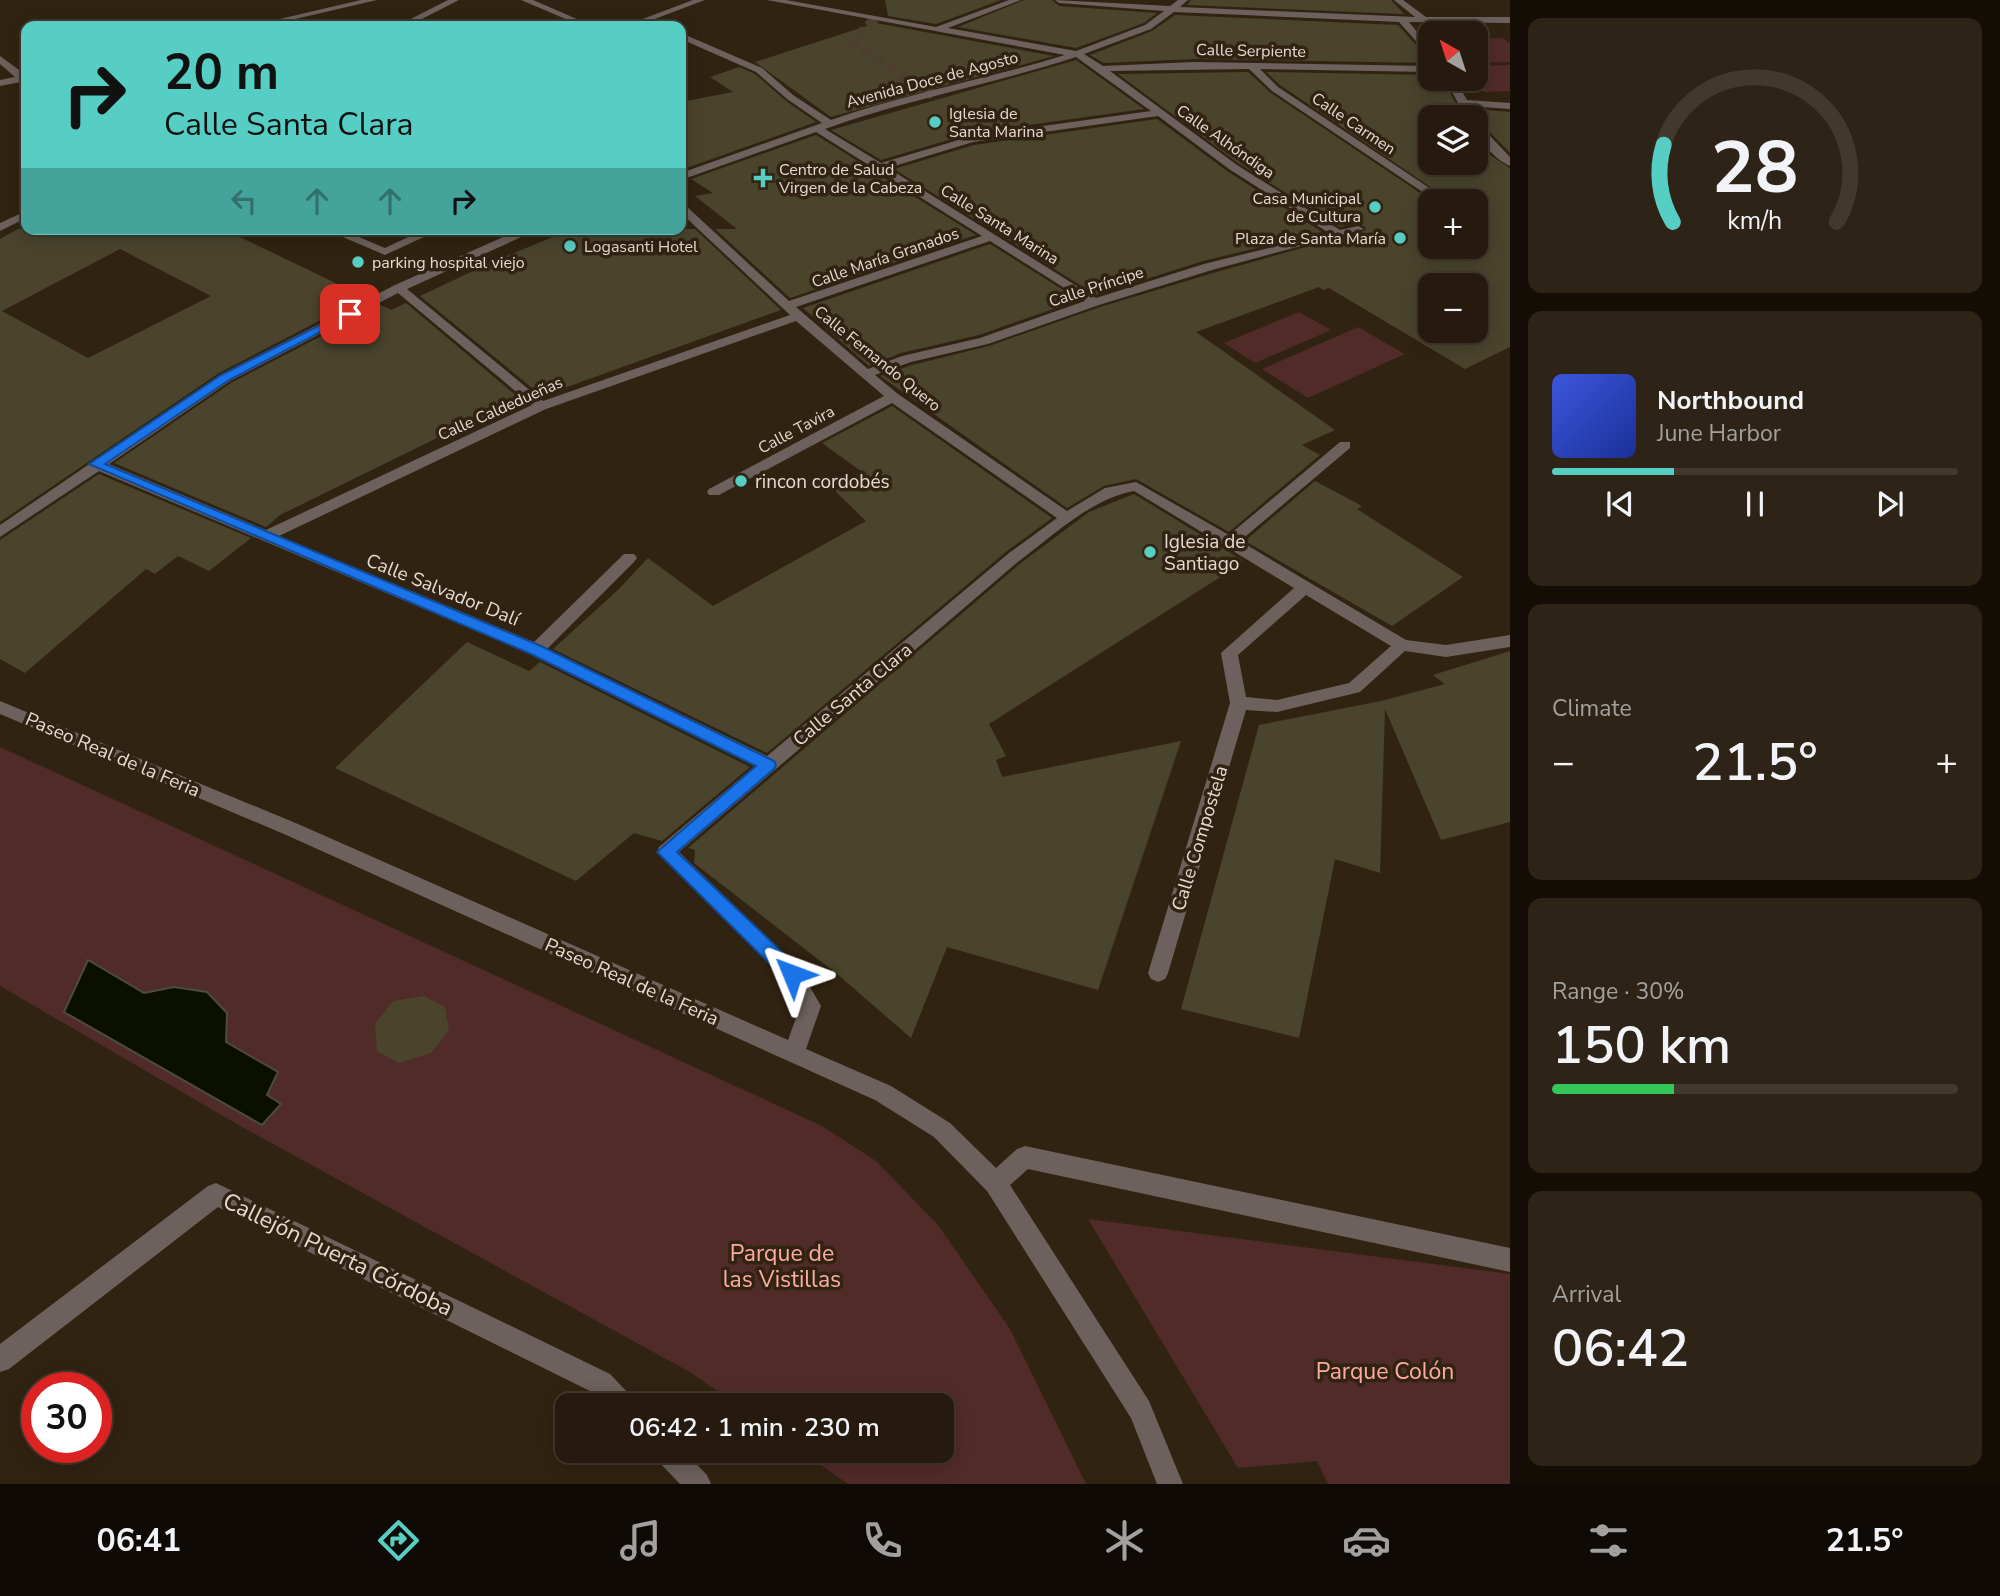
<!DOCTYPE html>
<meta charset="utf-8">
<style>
:root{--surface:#251a0d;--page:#2d2316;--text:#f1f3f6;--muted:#a3a19d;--line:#42382e;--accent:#56cec3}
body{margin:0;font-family:"Nunito Sans",sans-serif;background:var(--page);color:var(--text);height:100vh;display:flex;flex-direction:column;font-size:26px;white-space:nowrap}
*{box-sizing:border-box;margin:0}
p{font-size:23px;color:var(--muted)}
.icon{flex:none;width:38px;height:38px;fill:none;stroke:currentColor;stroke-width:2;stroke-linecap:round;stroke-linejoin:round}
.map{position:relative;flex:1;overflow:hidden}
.panel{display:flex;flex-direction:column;gap:18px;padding:18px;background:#140e07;width:490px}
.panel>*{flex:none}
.guide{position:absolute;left:21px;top:21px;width:665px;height:214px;border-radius:14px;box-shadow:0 4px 18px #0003,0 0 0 2px var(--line);background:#56cec3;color:#111;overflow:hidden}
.needle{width:46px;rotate:321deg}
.buttons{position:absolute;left:1418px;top:21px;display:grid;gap:14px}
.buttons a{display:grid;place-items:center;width:70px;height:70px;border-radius:14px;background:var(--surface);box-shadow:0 4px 18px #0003,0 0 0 2px var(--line);font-size:35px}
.speed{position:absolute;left:21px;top:1372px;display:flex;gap:14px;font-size:35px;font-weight:700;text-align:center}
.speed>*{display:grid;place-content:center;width:91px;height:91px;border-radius:50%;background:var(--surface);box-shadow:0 4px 18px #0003,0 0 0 2px var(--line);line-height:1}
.speed .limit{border:10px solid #d22;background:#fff;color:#111}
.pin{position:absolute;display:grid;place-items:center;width:60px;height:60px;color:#fff;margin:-30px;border-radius:14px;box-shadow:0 4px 10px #0006}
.me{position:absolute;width:77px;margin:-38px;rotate:314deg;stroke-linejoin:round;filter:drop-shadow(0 0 5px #0008)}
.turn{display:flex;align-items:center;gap:24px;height:147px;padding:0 28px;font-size:32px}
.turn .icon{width:91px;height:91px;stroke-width:2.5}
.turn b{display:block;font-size:49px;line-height:60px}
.lanes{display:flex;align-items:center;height:66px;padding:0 28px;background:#0003;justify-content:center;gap:35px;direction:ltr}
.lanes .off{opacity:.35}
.big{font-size:52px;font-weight:600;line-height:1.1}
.panel .tile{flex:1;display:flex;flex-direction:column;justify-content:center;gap:10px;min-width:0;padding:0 24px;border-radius:14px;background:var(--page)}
.panel .dial{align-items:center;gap:0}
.dial svg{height:182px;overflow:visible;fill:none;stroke:var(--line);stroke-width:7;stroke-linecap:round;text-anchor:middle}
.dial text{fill:var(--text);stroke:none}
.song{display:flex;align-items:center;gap:21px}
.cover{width:84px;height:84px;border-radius:10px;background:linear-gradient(135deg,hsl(230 70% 55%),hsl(230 70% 35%))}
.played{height:7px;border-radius:4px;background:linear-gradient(90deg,var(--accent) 30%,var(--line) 30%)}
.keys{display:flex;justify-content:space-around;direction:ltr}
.heat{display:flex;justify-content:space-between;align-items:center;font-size:38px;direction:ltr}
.charge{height:10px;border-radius:5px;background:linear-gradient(90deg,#34c759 30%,var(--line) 0)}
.trip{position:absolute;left:555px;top:1393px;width:399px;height:70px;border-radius:14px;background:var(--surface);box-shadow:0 4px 18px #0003,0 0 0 2px var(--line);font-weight:600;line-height:70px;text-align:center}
.dock{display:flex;height:112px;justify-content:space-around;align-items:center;background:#0f0a05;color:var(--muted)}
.dock .icon{width:49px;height:49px}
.dock .current{color:var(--accent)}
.dock b{font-size:32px;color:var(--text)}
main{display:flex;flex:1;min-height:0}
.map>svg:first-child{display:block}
.green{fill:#512b28}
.water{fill:#0b0f00;stroke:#4c4c3e;stroke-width:2}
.building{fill:#4a442d;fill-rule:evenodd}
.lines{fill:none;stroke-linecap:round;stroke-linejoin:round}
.minor-tunnel{stroke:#4c3f2e;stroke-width:10;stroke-dasharray:10 5;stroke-linecap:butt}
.minor{fill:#6c615c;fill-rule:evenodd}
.route{fill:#1a73e8;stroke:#114b97;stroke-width:2}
.poi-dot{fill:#56cec3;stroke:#312311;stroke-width:2.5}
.labels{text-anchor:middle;stroke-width:7;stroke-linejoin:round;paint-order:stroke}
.far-street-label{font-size:16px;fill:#e4dbd0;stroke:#312311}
.far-poi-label{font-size:16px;fill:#e4dbd0;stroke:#312311;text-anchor:start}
.poi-label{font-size:19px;fill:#e4dbd0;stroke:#312311;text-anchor:start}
.street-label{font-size:19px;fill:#e4dbd0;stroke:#312311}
.near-park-label{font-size:23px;fill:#fdaba3;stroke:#312311}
.near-street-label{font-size:23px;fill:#e4dbd0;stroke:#312311}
</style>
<main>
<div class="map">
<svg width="1510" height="1484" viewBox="0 0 1510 1484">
<rect width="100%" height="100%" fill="#312311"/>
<path class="green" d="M 1503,38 L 1510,44 L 1510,62 L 1475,63 L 1475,39 Z
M 1510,65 L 1510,91 L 1484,92 L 1470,79 L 1475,79 L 1475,66 Z
M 1299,312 L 1331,330 L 1255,363 L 1224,343 Z
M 1358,327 L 1405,354 L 1308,398 L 1262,369 Z
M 0,747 L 822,1126 L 876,1161 L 938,1225 L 1010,1329 L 1086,1484 L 848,1484 L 801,1451 L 942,1451 L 942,1405 L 737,1405 L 690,1372 L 242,1127 L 0,986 Z
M 1088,1219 L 1510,1274 L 1510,1484 L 1328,1484 L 1317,1461 L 1238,1468 Z"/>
<path class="water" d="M 88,960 L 144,993 L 174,987 L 207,992 L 227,1013 L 226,1042 L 278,1072 L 267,1095 L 281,1104 L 262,1125 L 64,1012 Z"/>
<path class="building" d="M 885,0 L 1001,0 L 936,24 L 888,16 Z
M 1024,0 L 1052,0 L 1059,6 L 1157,13 L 1144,23 L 1076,48 L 958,27 Z
M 1191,0 L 1391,0 L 1404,14 L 1187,5 Z
M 1175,15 L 1398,25 L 1430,60 L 1430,63 L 1194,59 L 1104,63 L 1090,55 L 1152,31 Z
M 876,23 L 1054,56 L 831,117 L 755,62 Z
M 1076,60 L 1144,109 L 972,133 L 881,160 L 831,130 Z
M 739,67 L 755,74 L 786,101 L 816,122 L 681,170 L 681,102 L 733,92 L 710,77 Z
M 1248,72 L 1271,93 L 1432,201 L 1430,247 L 1475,247 L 1475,201 L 1451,201 L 1280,85 L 1266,72 L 1430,75 L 1430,79 L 1442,79 L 1464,117 L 1474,116 L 1473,109 L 1510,112 L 1510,153 L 1475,117 L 1430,117 L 1430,163 L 1475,163 L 1475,133 L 1490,155 L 1510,168 L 1510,347 L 1465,369 L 1329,288 L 1323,290 L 1319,287 L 1196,332 L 1335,430 L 1302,445 L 1320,455 L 1229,532 L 1136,479 L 1104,486 L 1067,508 L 880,376 L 912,365 L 989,346 L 1100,307 L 1213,273 L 1366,230 L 1365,227 L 1357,223 L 1340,227 L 1238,163 L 1118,74 ZM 1430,285 L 1475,285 L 1475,331 L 1430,331 Z
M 1157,119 L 1227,171 L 1322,232 L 1203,261 L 1096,295 L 894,169 L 974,145 Z
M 816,135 L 976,235 L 790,298 L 715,229 L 737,229 L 695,196 L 713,193 L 691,179 Z
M 18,229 L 223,229 L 365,297 L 219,373 L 0,522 L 0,239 ZM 120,249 L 211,296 L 88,358 L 2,311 Z
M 572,229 L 695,229 L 781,310 L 542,396 L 420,296 L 490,263 Z
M 990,244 L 1079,300 L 979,335 L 901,353 L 869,366 L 803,308 Z
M 406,303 L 525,403 L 437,438 L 280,515 L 266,527 L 114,463 L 231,383 L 381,305 L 391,310 Z
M 892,406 L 1052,518 L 1007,551 L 767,753 L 553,649 L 619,589 L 648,558 L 713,606 L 866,521 L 830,486 L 862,472 L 822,443 Z
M 99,474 L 251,538 L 209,571 L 178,556 L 155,574 L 146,569 L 25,673 L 0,659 L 0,540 Z
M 1315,481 L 1362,506 L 1357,509 L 1463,577 L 1392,626 L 1245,541 Z
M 1134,494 L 1242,560 L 1241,564 L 989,724 L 1006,756 L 996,760 L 1002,777 L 1181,741 L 1098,990 L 947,947 L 911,1038 L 837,974 L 694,863 L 695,850 L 688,848 L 1021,563 L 1089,512 Z
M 467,642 L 529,671 L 540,662 L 750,767 L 662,841 L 634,833 L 576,881 L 335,768 Z
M 1510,651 L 1510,822 L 1441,840 L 1385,709 L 1380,873 L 1335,859 L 1299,1038 L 1181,1009 L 1259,725 L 1381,701 L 1445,684 L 1433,675 Z
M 424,996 L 445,1007 L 449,1030 L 431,1053 L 399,1063 L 377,1051 L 375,1024 L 393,1001 Z"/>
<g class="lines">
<path class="minor-tunnel" d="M 875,19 L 852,42 L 933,95"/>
<path class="minor" d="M 361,0 L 377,0 L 265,26 L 250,26 Z
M 448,0 L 459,0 L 408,26 L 397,26 Z
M 521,0 L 533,0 L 593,26 L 582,26 Z
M 693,0 L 705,0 L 636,26 L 624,26 Z
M 767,0 L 786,0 L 936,27 L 1009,0 L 1021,0 L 948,28 L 1076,51 L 1145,25 L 1164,11 L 1059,3 L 1055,0 L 1170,6 L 1178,0 L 1188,0 L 1180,7 L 1415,17 L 1394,0 L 1403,0 L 1426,17 L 1510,17 L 1510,23 L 1409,22 L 1430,48 L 1430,57 L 1399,22 L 1174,12 L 1151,29 L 1084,54 L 1103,66 L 1194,62 L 1430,66 L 1430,72 L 1260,69 L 1278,87 L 1449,201 L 1436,201 L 1272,91 L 1249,69 L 1110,71 L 1237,165 L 1340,230 L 1358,226 L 1364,229 L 1212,270 L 1099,305 L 988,344 L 911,362 L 875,375 L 898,394 L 1067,511 L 1105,488 L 1136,482 L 1229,535 L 1340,442 L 1350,442 L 1350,448 L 1240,541 L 1406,640 L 1446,645 L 1510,635 L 1510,647 L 1446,657 L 1405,651 L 1360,692 L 1277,712 L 1246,710 L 1168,973 L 1165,979 L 1158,982 L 1151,979 L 1148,973 L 1230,703 L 1221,653 L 1294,588 L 1134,491 C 1091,499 1054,535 1019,561 L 679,852 L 799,968 L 821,1006 L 806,1049 L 891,1086 L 950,1123 L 996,1168 L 1017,1149 L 1025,1146 L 1510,1248 L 1510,1272 L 1028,1169 L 1010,1185 L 1149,1401 L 1183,1484 L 1157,1484 L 1131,1418 L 987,1191 L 934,1137 L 875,1100 L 284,834 L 0,714 L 0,701 L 298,824 L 788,1040 L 800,1007 L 785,980 L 657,852 L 659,847 L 755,766 L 530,654 L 99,471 L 0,537 L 0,525 L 220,375 L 395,285 L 521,229 L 539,229 L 407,289 L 543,401 L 790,315 L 681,213 L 681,204 L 685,205 L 789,301 L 982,236 L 816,132 L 681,180 L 681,173 L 822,123 L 787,99 L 756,72 L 681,39 L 681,33 L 762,68 L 793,95 L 831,120 C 907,93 988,79 1065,55 ZM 1076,57 L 1151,111 L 972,136 L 881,163 L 825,129 C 907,99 993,84 1076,57 ZM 1158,116 L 1229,169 L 1329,233 L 1204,264 L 1096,298 L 888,168 L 973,142 ZM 990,241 L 1085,301 L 980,338 L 902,356 L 868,369 L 796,307 ZM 398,293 L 532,405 L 266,530 L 109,464 L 230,381 ZM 796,321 L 884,396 L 709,489 L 707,492 L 709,495 L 719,495 L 892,403 L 1057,518 L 1009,553 L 767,756 L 547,649 L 634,562 L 637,558 L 634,554 L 624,554 L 534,642 L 279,536 L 546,409 ZM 1306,595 L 1391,646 L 1349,683 L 1277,700 L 1246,697 L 1238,655 Z
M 0,56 L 26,75 L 26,81 L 0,86 L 0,80 L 15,77 L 0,64 Z
M 1445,79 L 1455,79 L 1467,100 L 1510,103 L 1510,109 L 1470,106 L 1472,114 L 1464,114 Z
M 1475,120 L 1510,157 L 1510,166 C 1494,159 1475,138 1475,120 Z
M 26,211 L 26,218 L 0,231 L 0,223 Z
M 324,229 L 340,229 L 385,248 L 425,229 L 441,229 L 385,255 Z
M 216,1183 L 610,1374 L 631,1396 L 635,1405 L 605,1405 L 592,1392 L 218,1207 L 9,1369 L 0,1372 L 0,1344 L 208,1186 Z
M 653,1451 L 684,1451 L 707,1475 L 711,1484 L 680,1484 L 657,1460 Z"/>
</g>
<path class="route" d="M 346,312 L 355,314 L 229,380 L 105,464 L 541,646 L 774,761 L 776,765 L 774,769 L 677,852 L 799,968 L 802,974 L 799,980 L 792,982 L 786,980 L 657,852 L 756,766 L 531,654 L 89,464 L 221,375 Z"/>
<g class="poi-dot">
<circle cx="935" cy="122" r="7"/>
<path d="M759.5 167.5h7v7h7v7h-7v7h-7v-7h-7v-7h7z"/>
<circle cx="1375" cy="207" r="7"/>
<circle cx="1400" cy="238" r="7"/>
<circle cx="570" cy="246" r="7"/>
<circle cx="358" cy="262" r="7"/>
<circle cx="741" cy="481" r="7"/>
<circle cx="1150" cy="552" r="7"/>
</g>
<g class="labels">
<g class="far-street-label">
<text transform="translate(1251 50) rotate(1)" y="6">Calle Serpiente</text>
<text transform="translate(932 79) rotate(-15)" y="6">Avenida Doce de Agosto</text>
<text transform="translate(1354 123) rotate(34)" y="6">Calle Carmen</text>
<text transform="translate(1226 141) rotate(35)" y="6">Calle Alhóndiga</text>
<text transform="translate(1000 224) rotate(32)" y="6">Calle Santa Marina</text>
<text transform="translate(885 257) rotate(-19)" y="6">Calle María Granados</text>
<text transform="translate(1096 286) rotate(-18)" y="6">Calle Príncipe</text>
<text transform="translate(878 358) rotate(39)" y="6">Calle Fernando Quero</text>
<text transform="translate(500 408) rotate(-24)" y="6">Calle Caldedueñas</text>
<text transform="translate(796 429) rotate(-28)" y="6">Calle Tavira</text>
</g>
<g class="far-poi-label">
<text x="949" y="119">Iglesia de<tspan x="949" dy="18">Santa Marina</tspan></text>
<text x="779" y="175">Centro de Salud<tspan x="779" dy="18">Virgen de la Cabeza</tspan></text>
<text x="1361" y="204" text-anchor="end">Casa Municipal<tspan x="1361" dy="18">de Cultura</tspan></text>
<text x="1386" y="244" text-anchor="end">Plaza de Santa María</text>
<text x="584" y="252">Logasanti Hotel</text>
<text x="372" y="268">parking hospital viejo</text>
</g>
<g class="poi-label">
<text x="755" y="488">rincon cordobés</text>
<text x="1164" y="548">Iglesia de<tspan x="1164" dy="22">Santiago</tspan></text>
</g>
<g class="street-label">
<text transform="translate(443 589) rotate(22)" y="7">Calle Salvador Dalí</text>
<text transform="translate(852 694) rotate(-40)" y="7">Calle Santa Clara</text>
<text transform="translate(113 754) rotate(23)" y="7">Paseo Real de la Feria</text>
<text transform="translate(1199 838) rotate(-73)" y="7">Calle Compostela</text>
<text transform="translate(632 981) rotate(24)" y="7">Paseo Real de la Feria</text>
</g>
<g class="near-park-label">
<text x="782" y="1261">Parque de<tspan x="782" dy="26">las Vistillas</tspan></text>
<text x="1385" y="1379">Parque Colón</text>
</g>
<g class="near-street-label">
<text transform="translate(338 1254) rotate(26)" y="8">Callejón Puerta Córdoba</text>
</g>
</g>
</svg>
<div class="buttons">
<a><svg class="needle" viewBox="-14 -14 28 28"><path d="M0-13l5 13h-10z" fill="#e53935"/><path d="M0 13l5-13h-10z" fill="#a3a19d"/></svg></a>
<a><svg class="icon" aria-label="layers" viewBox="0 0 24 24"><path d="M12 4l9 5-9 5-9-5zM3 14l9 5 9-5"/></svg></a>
<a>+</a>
<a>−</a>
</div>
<div class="speed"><div class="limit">30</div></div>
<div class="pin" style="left:350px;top:314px;background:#d93025"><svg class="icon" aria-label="arrive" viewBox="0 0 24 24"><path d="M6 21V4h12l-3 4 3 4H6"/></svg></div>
<svg class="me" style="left:792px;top:974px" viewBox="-20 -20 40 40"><path d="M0-17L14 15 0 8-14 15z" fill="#1a73e8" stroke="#fff" stroke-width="4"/></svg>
<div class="trip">06:42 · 1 min · 230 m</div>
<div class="guide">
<div class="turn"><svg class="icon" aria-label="right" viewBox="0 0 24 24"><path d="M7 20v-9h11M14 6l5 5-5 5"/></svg><div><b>20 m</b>Calle Santa Clara</div></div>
<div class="lanes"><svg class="icon off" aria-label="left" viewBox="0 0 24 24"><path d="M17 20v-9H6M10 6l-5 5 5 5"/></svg><svg class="icon off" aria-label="ahead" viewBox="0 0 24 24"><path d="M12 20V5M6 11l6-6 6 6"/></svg><svg class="icon off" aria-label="ahead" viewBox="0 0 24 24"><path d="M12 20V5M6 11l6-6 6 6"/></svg><svg class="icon" aria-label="right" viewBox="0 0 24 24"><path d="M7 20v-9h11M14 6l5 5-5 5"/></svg></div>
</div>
</div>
<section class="panel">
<div class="tile dial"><svg viewBox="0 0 100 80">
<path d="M14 69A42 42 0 1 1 86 69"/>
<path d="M14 69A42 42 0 0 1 10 35" stroke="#56cec3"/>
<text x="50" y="56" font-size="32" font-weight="700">28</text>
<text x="50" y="72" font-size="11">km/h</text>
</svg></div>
<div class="tile">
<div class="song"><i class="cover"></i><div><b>Northbound</b><p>June Harbor</p></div></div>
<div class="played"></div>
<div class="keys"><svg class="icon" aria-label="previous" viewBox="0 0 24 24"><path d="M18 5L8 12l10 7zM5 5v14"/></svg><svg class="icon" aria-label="pause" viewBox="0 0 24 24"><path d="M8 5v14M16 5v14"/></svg><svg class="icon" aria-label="next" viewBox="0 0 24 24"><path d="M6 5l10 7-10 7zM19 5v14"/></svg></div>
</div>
<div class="tile"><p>Climate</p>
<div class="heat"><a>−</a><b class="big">21.5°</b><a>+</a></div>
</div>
<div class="tile"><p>Range · 30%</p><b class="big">150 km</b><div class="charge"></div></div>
<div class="tile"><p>Arrival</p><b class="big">06:42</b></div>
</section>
</main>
<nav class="dock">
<b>06:41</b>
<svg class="icon current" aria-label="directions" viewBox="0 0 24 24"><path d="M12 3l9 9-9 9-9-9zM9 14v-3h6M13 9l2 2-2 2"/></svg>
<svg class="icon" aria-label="music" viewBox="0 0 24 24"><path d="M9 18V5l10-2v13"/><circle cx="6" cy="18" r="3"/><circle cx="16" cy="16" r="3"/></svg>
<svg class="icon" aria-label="phone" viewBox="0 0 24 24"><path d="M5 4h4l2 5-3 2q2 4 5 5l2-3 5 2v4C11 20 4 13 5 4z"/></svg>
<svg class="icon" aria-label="climate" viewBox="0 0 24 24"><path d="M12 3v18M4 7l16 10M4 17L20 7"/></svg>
<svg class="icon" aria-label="car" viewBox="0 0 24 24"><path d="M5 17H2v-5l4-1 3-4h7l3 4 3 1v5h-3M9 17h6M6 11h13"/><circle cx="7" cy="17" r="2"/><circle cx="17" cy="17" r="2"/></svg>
<svg class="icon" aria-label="filters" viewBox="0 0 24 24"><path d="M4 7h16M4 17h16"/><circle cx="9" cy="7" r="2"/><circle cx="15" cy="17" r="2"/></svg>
<b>21.5°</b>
</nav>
